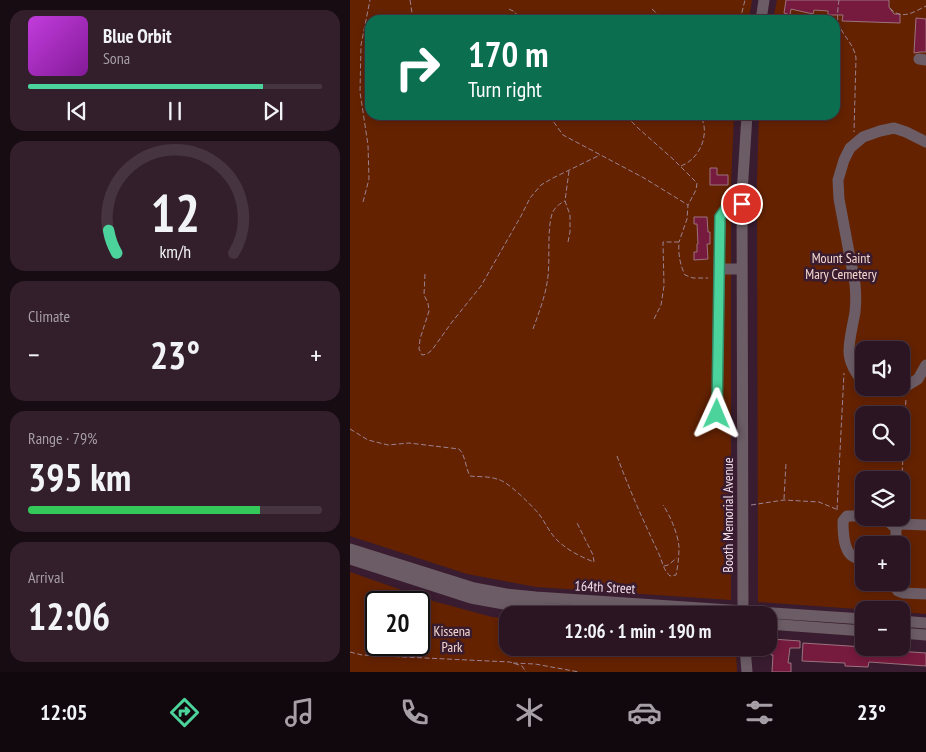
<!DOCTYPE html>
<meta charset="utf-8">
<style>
:root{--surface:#2b1523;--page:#331e2b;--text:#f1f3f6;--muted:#a69fa6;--line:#473441;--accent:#4cd39b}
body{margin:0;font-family:"PT Sans Narrow",sans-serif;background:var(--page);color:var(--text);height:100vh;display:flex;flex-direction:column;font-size:19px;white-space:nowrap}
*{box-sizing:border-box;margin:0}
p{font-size:16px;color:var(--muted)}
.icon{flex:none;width:28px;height:28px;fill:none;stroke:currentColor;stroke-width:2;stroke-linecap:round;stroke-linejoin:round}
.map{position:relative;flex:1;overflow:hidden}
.drawer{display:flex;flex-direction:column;gap:10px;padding:10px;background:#180c13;width:350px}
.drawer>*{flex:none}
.hud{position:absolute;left:15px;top:15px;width:475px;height:105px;border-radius:15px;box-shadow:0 2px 8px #0003,0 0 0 1px var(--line);background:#0b6e4f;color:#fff;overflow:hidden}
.tools{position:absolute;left:505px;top:341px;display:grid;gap:10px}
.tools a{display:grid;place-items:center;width:55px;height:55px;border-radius:10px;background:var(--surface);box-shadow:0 2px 8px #0003,0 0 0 1px var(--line);font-size:25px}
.speed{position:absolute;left:15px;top:591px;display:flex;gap:10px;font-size:25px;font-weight:700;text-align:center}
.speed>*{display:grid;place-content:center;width:65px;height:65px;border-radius:50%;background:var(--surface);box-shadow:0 2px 8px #0003,0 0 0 1px var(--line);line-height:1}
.speed .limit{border:2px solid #111;border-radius:8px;background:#fff;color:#111}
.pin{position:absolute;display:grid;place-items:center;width:42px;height:42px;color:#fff;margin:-21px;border:2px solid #fff;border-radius:50%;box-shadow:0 1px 5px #0007}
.me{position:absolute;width:55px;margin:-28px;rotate:1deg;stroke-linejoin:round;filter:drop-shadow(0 0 4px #0008)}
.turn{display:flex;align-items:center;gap:18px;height:105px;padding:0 20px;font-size:22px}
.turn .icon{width:65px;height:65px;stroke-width:2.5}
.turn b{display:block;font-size:35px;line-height:42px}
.big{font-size:38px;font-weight:600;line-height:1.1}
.drawer .card{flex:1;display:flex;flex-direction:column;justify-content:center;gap:8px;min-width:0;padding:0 18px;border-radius:15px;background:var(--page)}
.drawer .dial{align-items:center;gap:0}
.dial svg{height:130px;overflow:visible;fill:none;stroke:var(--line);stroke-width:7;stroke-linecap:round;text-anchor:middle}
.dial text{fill:var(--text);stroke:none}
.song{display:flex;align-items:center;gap:15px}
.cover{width:60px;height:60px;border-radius:8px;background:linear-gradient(135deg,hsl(290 70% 55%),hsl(290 70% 35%))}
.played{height:5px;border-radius:2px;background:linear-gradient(90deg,var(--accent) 80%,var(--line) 80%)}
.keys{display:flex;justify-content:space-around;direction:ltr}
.heat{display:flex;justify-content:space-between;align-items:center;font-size:28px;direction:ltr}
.charge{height:8px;border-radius:4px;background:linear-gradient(90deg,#34c759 79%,var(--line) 0)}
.trip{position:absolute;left:149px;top:606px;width:278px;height:50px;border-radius:15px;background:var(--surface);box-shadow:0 2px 8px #0003,0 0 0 1px var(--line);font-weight:600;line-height:50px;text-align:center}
.tabs{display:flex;height:80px;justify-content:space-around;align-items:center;background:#11080e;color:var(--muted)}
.tabs .icon{width:35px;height:35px}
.tabs .active{color:var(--accent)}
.tabs b{font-size:22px;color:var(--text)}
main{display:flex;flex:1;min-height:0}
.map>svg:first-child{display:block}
.green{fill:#642201;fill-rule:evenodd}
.building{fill:#761a3e;stroke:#9c737e}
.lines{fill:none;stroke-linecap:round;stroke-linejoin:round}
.path{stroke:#9c8392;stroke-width:1;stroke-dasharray:5 2.5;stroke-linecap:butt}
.minor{stroke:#6b5c65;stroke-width:11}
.route-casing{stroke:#318965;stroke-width:12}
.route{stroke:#4cd39b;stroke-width:9}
.labels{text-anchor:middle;stroke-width:5;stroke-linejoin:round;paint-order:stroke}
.park-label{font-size:14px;fill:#f3d9cf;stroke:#391c2f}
.street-label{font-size:14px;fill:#f4e0eb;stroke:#391c2f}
</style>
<main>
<section class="drawer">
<div class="card">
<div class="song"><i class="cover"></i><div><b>Blue Orbit</b><p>Sona</p></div></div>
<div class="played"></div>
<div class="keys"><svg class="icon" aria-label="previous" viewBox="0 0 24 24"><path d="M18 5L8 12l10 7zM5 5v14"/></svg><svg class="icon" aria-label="pause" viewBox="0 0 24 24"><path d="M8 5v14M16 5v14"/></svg><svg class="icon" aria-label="next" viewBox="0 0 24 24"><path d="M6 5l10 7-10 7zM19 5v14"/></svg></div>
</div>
<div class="card dial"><svg viewBox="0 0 100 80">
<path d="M14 69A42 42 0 1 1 86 69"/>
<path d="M14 69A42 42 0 0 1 9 55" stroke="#4cd39b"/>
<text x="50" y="56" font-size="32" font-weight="700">12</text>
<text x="50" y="72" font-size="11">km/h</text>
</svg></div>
<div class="card"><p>Climate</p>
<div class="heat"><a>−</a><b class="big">23°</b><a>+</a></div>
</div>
<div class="card"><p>Range · 79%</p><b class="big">395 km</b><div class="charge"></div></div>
<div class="card"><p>Arrival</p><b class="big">12:06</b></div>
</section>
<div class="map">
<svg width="576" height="672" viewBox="0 0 576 672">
<rect width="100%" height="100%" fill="#391c2f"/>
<path class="green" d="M 0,0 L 402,0 L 399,20 L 20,20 L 20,115 L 384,115 L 381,185 L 381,600 L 186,587 L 117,574 L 0,536 Z
M 427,0 L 576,0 L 576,614 L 551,612 L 551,610 L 521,610 L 408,602 L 407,182 L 409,115 L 485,115 L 485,20 L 423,20 ZM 514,350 L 551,350 L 551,388 L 514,388 ZM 514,415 L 551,415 L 551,452 L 514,452 ZM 514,480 L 551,480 L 551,518 L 514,518 ZM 514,545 L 551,545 L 551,582 L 514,582 Z
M 0,572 L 83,601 L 142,617 L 157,618 L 158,648 L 386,648 L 387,672 L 0,672 ZM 26,602 L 69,602 L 69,645 L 26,645 Z"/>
<path class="building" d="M 436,0 L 539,0 L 539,7 L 544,14 L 550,14 L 550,23 L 492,21 L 493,15 L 478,15 L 478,11 L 464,10 L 463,14 L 441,9 L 440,15 L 434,13 Z
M 566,18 L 576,19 L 576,52 L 570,52 L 564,53 Z
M 360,168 L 367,168 L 367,175 L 378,175 L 378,185 L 360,185 Z
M 344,217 L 357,217 L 358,232 L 360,232 L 360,244 L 357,244 L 358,259 L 344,260 L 344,252 L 347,252 L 347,244 L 348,244 L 347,224 L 344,224 Z
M 422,639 L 450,641 L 450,648 L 440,648 L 438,663 L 441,663 L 441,672 L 422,672 L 423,655 L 421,655 Z
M 453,643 L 514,647 L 520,648 L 520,649 L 576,653 L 576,666 L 519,662 L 518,667 L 495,666 L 495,663 L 452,661 Z"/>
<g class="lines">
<path class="path" d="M 60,0 L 63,19
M 489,0 C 488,6 487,15 488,21 C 491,35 504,43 506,58 L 504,132
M 540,8 C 551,21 564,12 576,6
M 159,9 L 165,12 L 170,20
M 302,9 L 314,20
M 390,20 L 395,0
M 201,115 L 203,121 L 213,135 L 294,178 L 338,205 L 337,219 L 329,242
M 279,115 L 279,119 L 288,128 L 324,160 L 347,183 L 346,190 L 338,205
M 331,166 C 350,159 361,133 350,115
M 13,202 L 19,179 L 18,145 L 10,92 L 11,45 L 20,0
M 218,242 L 220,232 L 220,215 L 215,201 L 219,171
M 75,274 L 74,295 L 78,303 L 79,311 L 70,339 L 69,349 L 72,355 L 77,354 L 82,350 L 102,322 L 131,286 L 171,216 L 180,198 L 191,185 L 203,178 L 250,155
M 304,319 L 311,305 L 314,286 L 313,242 L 329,242 C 328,254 330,265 335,275 L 343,278 L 358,278
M 183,329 C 189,312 196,295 198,276 C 200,259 197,230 202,214 C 204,208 210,203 215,201
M 0,429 L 18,440 L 38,445 L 59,443 L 109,449 C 116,456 115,467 120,476 C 128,477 138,476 147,479 C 158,481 181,505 189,514 C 195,522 199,532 207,540 C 217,550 231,557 244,562 L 243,555 L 227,523
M 267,456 C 279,489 293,520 308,552 C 313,562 312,568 320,576 L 326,575 C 328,566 329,556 329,547 C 328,534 320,515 313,505
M 551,495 L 556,398
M 434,499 L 436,463
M 401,505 L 434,500 L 469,502 L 486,509
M 487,510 L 494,373
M 314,566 L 318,565 L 327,558
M 0,652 L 12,655 L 160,662 L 172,666 L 176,672
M 163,663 L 185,664 L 229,672"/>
<path class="minor" d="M 411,20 L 414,0
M 569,59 L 576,60
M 369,269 L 392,269
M 514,382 C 506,375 499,362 499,351 C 499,338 503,325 505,312 C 506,303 506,294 505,284 L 489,199 L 488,180 L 494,160 L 500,148 L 513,137 L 530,131 L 544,128 L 556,132 L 576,142
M 523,388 L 538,391 L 553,388 L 568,379 L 576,365
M 367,414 L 370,217 L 377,207 L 392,204
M 514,516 L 497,516 L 493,521 C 493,532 493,554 506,558 C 508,559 511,558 514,558
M 534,518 L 546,528
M 546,545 L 546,528 L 550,524 L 576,525
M 0,549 L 124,588 L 156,594 L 186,597 L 514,619
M 0,559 L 121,598 L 154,604 L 185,608 L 286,615
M 544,582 L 544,586 L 548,591 L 553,593 L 576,594
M 393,615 L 392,194 L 397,115
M 551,621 L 576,623
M 418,624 L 514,631
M 551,633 L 576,635
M 395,648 L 397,672"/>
</g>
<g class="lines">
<g class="route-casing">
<path id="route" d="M 367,414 L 370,217 L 377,207 L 392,204"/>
</g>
<use href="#route" class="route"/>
</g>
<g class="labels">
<g class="park-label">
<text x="491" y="263">Mount Saint<tspan x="491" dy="16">Mary Cemetery</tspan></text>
<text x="102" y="636">Kissena<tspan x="102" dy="16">Park</tspan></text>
</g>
<g class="street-label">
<text transform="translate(378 515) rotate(-90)" y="5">Booth Memorial Avenue</text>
<text transform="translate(255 587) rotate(3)" y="5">164th Street</text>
</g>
</g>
</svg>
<div class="tools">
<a><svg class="icon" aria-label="sound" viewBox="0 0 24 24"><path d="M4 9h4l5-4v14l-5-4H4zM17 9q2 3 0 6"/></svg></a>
<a><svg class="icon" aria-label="search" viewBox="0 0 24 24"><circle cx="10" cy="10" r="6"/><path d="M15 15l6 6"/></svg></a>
<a><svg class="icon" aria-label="layers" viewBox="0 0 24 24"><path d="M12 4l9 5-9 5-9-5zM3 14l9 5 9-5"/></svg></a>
<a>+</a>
<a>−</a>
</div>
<div class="speed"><div class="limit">20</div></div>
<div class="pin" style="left:392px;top:204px;background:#d93025"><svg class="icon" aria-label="arrive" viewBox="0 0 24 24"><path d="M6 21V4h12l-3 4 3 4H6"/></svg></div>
<svg class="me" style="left:367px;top:414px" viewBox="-20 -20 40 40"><path d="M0-17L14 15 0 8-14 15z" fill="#4cd39b" stroke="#fff" stroke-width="4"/></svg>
<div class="trip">12:06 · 1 min · 190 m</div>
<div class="hud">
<div class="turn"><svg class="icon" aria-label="right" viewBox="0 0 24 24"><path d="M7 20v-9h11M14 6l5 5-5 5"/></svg><div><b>170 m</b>Turn right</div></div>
</div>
</div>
</main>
<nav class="tabs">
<b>12:05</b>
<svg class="icon active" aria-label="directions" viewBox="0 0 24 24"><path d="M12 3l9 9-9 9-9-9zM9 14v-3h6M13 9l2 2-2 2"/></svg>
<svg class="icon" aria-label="music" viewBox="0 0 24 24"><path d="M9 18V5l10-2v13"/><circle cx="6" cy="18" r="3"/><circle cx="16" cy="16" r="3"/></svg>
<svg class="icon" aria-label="phone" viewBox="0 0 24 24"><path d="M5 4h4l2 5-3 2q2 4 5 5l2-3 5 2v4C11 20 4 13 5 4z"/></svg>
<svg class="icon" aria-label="climate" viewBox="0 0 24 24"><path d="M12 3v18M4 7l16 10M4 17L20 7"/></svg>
<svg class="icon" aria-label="car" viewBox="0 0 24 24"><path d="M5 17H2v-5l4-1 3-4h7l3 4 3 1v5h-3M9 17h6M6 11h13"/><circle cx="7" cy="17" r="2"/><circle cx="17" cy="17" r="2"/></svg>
<svg class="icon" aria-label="filters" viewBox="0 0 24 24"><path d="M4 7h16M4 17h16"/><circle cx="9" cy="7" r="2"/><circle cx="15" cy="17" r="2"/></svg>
<b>23°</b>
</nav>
